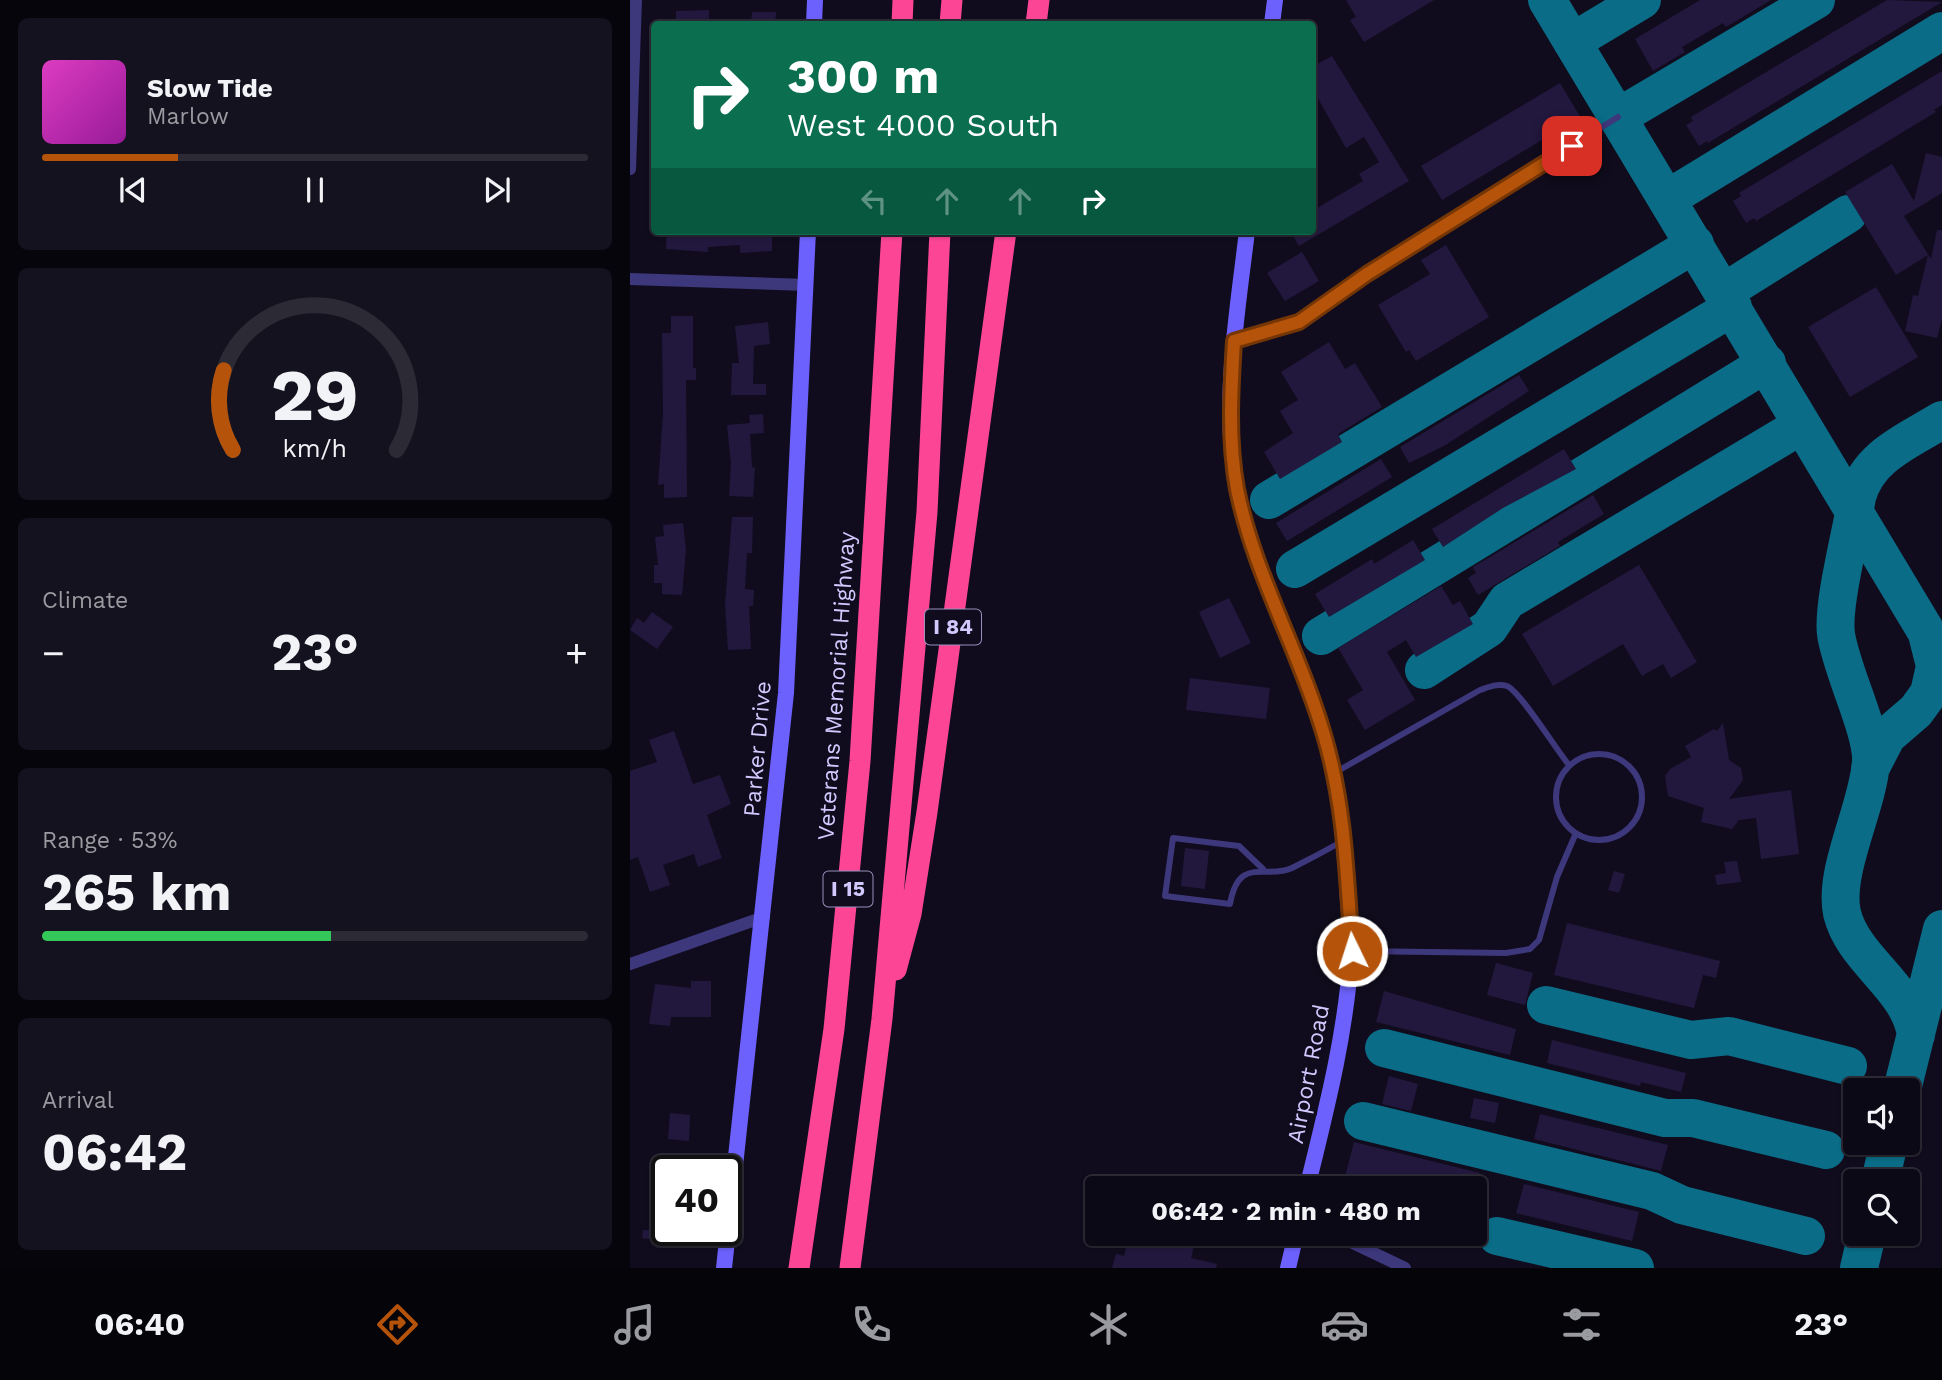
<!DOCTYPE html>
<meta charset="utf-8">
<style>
:root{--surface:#0c0916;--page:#15121f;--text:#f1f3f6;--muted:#9a9aa1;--line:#2c2a35;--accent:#b45309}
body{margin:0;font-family:"Work Sans",sans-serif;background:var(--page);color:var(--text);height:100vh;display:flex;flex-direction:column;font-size:26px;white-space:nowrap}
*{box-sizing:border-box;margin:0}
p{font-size:23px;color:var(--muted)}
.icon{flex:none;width:38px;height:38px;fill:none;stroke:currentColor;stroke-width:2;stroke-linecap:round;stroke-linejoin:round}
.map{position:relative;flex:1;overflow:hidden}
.sheet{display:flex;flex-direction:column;gap:18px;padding:18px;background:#07050c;width:630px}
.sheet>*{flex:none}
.guide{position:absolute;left:21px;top:21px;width:665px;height:214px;border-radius:7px;box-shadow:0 2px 5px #0004,0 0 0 2px var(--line);background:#0b6e4f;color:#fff;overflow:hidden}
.controls{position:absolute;left:1213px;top:1078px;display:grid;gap:14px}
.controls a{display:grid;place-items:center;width:77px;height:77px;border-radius:7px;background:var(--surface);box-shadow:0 2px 5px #0004,0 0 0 2px var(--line);font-size:35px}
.speed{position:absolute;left:21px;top:1155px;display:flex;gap:14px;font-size:35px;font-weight:700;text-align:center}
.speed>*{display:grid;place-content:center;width:91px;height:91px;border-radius:50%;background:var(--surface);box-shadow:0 2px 5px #0004,0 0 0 2px var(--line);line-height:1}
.speed .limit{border:4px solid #111;border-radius:10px;background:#fff;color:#111}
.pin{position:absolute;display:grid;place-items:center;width:60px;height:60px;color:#fff;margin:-30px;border-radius:14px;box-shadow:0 4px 10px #0006}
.me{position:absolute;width:77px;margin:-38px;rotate:356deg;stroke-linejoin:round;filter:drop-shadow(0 0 5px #0008)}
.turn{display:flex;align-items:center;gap:24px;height:147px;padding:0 21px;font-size:32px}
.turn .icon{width:91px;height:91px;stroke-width:2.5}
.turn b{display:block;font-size:49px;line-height:60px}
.lanes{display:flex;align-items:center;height:66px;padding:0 21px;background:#0003;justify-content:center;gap:35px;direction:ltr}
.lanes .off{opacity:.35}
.big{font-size:52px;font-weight:700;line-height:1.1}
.sheet .card{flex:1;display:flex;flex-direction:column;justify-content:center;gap:10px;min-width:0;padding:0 24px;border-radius:10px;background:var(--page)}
.sheet .dial{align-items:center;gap:0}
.dial svg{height:182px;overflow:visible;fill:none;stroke:var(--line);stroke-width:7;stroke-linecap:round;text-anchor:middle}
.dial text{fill:var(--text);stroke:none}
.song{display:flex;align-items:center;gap:21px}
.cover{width:84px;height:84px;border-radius:10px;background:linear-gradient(135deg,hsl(310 70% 55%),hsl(300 70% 35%))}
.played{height:7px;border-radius:4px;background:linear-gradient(90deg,var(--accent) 25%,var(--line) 25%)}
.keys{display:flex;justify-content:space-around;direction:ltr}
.heat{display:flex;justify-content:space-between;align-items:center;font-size:38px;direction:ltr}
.charge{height:10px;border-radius:5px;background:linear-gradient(90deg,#34c759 53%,var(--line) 0)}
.trip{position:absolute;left:455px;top:1176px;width:402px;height:70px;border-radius:7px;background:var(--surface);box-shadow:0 2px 5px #0004,0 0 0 2px var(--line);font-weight:700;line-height:70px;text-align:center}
.menu{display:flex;height:112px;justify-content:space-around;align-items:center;background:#050409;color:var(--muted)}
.menu .icon{width:49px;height:49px}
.menu .selected{color:var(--accent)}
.menu b{font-size:32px;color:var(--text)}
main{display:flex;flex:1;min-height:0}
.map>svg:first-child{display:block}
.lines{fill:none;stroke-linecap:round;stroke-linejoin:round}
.taxiway{stroke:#0a6c86;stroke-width:38}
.building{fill:#22183e}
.lane{stroke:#3d377c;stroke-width:6}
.street{stroke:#3d377c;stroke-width:12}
.secondary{stroke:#6c61fc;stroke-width:16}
.highway{stroke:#fc4695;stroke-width:21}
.route-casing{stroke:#753606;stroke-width:18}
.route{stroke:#b45309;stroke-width:12}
.labels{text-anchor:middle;stroke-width:7;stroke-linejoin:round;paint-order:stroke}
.shield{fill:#100c1d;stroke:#9790ba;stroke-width:2}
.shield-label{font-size:21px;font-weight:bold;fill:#d1c9fe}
.street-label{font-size:23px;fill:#d1c9fe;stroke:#100c1d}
</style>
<main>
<section class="sheet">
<div class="card">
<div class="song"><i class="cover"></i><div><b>Slow Tide</b><p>Marlow</p></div></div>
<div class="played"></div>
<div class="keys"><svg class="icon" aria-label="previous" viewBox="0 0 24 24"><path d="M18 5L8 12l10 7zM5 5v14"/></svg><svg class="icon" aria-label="pause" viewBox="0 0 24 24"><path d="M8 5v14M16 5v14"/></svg><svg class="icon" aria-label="next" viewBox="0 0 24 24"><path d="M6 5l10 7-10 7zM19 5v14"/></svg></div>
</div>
<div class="card dial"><svg viewBox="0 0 100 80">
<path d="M14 69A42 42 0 1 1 86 69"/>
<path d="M14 69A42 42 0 0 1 10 34" stroke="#b45309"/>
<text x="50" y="56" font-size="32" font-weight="700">29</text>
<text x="50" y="72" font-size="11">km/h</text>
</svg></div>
<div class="card"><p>Climate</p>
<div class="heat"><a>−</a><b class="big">23°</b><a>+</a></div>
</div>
<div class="card"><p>Range · 53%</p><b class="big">265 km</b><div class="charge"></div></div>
<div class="card"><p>Arrival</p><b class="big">06:42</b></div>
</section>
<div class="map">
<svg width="1312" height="1268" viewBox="0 0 1312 1268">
<rect width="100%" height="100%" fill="#100c1d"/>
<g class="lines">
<path class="taxiway" d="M 917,0 L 1312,658
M 942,42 L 1012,0
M 988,117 L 1186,0
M 1037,199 L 1312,31
M 1094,292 L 1218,214
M 639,500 L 1065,244
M 665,569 L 1103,307
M 691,636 L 1137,363
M 794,670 L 859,628 L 877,601 L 1172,425
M 1240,769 L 1257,736 L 1286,711 L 1299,693 L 1305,666 L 1297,634
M 916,1005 L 1061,1040 L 1099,1036 L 1218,1066
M 1286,1035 C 1279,986 1223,960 1212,913 C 1203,871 1238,807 1241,762 C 1243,732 1211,670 1206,634 C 1202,604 1222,530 1227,497 C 1238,456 1278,441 1312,420
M 754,1048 L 1035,1118 L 1063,1118 L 1196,1150
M 1272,1090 L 1312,929
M 733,1121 L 1022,1191 L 1052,1205 L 1176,1236
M 1250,1181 L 1259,1143
M 867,1236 L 1005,1268
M 1229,1268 L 1237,1234"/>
</g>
<path class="building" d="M 716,0 L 804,0 L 734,42 L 720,20 L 726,17 Z
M 1070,0 L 1141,0 L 1096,27 L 1093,23 L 1052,47 L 1055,52 L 1023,71 L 1005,39 Z
M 1257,0 L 1312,2 L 1078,143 L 1077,141 L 1069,146 L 1056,125 L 1063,121 L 1061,117 Z
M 79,10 L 79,24 L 46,24 L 46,11 Z
M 122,12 L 146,12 L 145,24 L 121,24 Z
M 702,56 L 779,181 L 669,246 L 660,231 L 682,231 L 682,211 L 733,181 L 729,174 L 749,162 L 734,137 L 716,148 L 682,88 L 682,67 Z
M 1312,71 L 1312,105 L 1304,110 L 1306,112 L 1126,221 L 1124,218 L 1116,223 L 1103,201 L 1111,196 L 1109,193 Z
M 930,83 L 951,118 L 938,125 L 941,129 L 915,144 L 912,140 L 812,200 L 791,166 Z
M 1296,153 L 1312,157 L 1312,193 L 1274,216 L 1301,259 L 1307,230 L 1312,230 L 1312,319 L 1307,338 L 1275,331 L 1283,295 L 1288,296 L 1298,255 L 1266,275 L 1215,192 L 1262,164 L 1284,201 Z
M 37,231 L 142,231 L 142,251 L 110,253 L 110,245 L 78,247 L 78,252 L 36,249 Z
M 816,245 L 859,317 L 786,361 L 779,350 L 776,352 L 748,305 L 800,274 L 791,260 Z
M 672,252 L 689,281 L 655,301 L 637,273 Z
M 1246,287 L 1288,357 L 1220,397 L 1178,327 Z
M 41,316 L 63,316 L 63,368 L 66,368 L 66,380 L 56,380 L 57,497 L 34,498 L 34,484 L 28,485 L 33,413 L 32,333 L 41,333 Z
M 138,322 L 140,344 L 124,346 L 123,384 L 136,384 L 136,395 L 101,395 L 102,363 L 109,363 L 105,326 Z
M 699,342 L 715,369 L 725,363 L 752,407 L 708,434 L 712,442 L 650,479 L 634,452 L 663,433 L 650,411 L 668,400 L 651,372 Z
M 889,375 L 899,391 L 814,446 L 779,463 L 770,447 Z
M 133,414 L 134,433 L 120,434 L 122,467 L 125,468 L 123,497 L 99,496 L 101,464 L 97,425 L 120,423 L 119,415 Z
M 934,449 L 946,469 L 873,508 L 813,547 L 802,529 Z
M 751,459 L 762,477 L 657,541 L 646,523 Z
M 963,495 L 974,514 L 928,542 L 930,546 L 848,595 L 838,578 L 846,573 L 843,567 Z
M 102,517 L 123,517 L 122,553 L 117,553 L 115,589 L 124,590 L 123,606 L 119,606 L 121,649 L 98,650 L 95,605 Z
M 53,523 L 56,550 L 52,595 L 32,594 L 32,583 L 24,583 L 24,565 L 28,565 L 25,537 L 34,536 L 33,525 Z
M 783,540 L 795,560 L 699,617 L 685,594 L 742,559 L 744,564 Z
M 1009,565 L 1067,662 L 1041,678 L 1033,664 L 1012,676 L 993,644 L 923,686 L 892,634 Z
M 811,586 L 823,605 L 830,601 L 843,624 L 786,657 L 776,640 L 757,652 L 785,700 L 735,730 L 717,700 L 733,690 L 708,648 Z
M 599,598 L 621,643 L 590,658 L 569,612 Z
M 22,612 L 43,627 L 27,649 L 0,630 L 7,618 L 14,623 Z
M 560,678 L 640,688 L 636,719 L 556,710 Z
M 1093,723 L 1099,760 L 1111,768 L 1113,780 L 1099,799 L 1161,790 L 1169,854 L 1131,859 L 1126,818 L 1109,820 L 1102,829 L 1071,822 L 1074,808 L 1038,796 L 1035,776 L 1040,769 L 1061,757 L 1055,746 L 1084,729 L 1087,731 Z
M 44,731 L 63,784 L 90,775 L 101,804 L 77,815 L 92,858 L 68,867 L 64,854 L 33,865 L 40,885 L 20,892 L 8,857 L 0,860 L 0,771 L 27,762 L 19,740 Z
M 555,848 L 579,851 L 575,889 L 551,886 Z
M 1107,861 L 1111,882 L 1087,885 L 1085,875 L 1096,873 L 1094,862 Z
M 984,871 L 995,874 L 989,893 L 978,890 Z
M 937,923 L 1090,961 L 1086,978 L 1073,975 L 1064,1008 L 924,975 Z
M 866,963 L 903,973 L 895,1005 L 857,995 Z
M 61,981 L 81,981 L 81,1017 L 41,1017 L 40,1026 L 19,1024 L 25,984 L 61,988 Z
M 754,991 L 886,1029 L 880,1055 L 746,1022 Z
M 922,1040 L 1056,1073 L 1051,1092 L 1011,1082 L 1010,1086 L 917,1063 Z
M 759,1076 L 788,1084 L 781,1111 L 752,1104 Z
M 844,1098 L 869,1103 L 865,1123 L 840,1118 Z
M 40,1113 L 60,1115 L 59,1141 L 38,1139 Z
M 910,1114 L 1038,1145 L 1031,1171 L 904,1139 Z
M 724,1142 L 850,1173 L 846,1188 L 712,1188 Z
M 894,1184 L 1009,1212 L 1002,1241 L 886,1213 Z
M 27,1188 L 37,1189 L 37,1230 L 47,1230 L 46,1242 L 12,1238 L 13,1230 L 19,1230 Z
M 499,1234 L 567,1234 L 561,1258 L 587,1264 L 586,1268 L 482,1268 L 486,1254 L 494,1256 Z"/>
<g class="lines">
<path class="lane" d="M 605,341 L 669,322 L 737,274 L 988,117
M926 797a43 43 0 1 1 86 0a43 43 0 1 1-86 0Z
M 706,772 L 850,690 C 859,687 868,683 877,686 C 890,691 927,751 939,765
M 633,869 L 609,846 L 543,838 L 535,896 L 600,904 C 609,855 635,880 662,868 C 678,860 695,851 711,842
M 723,951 L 876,953 L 900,949 L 909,940 L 927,877 L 946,833"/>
<path class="street" d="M 0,169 L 6,0
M 0,279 L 177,285
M 0,964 L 134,917
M 704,1234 L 775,1268"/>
<path class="secondary" d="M 184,24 L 185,0
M 642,24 L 645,0
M 617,231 C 607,316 591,404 607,489 C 626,588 685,676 704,775 C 712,817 716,859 718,901 C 720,919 722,937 721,954 C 716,1034 696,1111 677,1188
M 94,1268 L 156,693 L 178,231
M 658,1268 L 666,1234"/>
<path class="highway" d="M 272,24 L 273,0
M 320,24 L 322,0
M 406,24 L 409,0
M 266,970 L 281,914 L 297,812 L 376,231
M 169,1268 L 204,1029 L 230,761 L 262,231
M 220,1268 L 252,1019 L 297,512 L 310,231"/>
</g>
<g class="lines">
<g class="route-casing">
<path id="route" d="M 722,951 C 717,879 715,805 694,735 C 670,652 624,574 607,489 C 598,440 601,391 604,341 L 669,322 L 737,274 L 942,146"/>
</g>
<use href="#route" class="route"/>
</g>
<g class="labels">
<g class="shield">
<rect x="295" y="609.5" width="56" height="35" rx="5"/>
<rect x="193.5" y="871.5" width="49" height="35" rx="5"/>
</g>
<g class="shield-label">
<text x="323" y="634">I 84</text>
<text x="218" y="896">I 15</text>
</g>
<g class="street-label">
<text transform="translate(206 686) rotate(-86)" y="8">Veterans Memorial Highway</text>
<text transform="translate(127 749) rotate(-85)" y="8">Parker Drive</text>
<text transform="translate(678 1074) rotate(-79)" y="8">Airport Road</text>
</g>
</g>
</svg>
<div class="controls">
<a><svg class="icon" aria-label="sound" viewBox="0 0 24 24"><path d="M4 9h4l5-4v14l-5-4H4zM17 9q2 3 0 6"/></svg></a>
<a><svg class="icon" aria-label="search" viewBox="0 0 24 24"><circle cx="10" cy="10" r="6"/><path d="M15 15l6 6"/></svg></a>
</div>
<div class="speed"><div class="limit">40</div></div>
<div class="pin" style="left:942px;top:146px;background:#d93025"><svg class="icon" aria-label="arrive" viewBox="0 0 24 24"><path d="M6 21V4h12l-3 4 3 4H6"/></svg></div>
<svg class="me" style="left:722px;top:951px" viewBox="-20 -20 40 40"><circle r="17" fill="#b45309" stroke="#fff" stroke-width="3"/><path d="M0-11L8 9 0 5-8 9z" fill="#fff"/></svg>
<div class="trip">06:42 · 2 min · 480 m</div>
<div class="guide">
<div class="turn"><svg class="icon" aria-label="right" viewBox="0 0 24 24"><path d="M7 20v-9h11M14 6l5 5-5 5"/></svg><div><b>300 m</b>West 4000 South</div></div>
<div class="lanes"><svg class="icon off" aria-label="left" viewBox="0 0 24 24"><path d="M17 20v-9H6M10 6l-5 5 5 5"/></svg><svg class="icon off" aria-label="ahead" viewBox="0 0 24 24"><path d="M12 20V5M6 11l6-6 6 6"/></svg><svg class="icon off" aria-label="ahead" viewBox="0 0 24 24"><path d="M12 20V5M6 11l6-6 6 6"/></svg><svg class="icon" aria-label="right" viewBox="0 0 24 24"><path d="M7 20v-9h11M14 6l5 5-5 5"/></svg></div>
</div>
</div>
</main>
<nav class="menu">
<b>06:40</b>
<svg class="icon selected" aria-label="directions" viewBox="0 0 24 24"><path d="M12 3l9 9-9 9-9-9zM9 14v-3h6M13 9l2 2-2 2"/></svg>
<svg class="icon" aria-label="music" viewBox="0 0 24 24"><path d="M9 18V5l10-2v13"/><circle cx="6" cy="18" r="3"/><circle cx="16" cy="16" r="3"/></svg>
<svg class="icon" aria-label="phone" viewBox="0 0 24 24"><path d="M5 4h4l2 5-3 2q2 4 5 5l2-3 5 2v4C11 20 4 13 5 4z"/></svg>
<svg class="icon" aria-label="climate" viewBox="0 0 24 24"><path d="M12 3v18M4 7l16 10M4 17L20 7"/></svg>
<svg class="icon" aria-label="car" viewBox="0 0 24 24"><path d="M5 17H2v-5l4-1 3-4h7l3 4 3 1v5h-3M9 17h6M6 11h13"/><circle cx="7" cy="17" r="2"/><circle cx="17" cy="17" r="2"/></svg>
<svg class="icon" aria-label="filters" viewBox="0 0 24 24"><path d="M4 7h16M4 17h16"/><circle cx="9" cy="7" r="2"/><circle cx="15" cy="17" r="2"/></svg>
<b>23°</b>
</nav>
